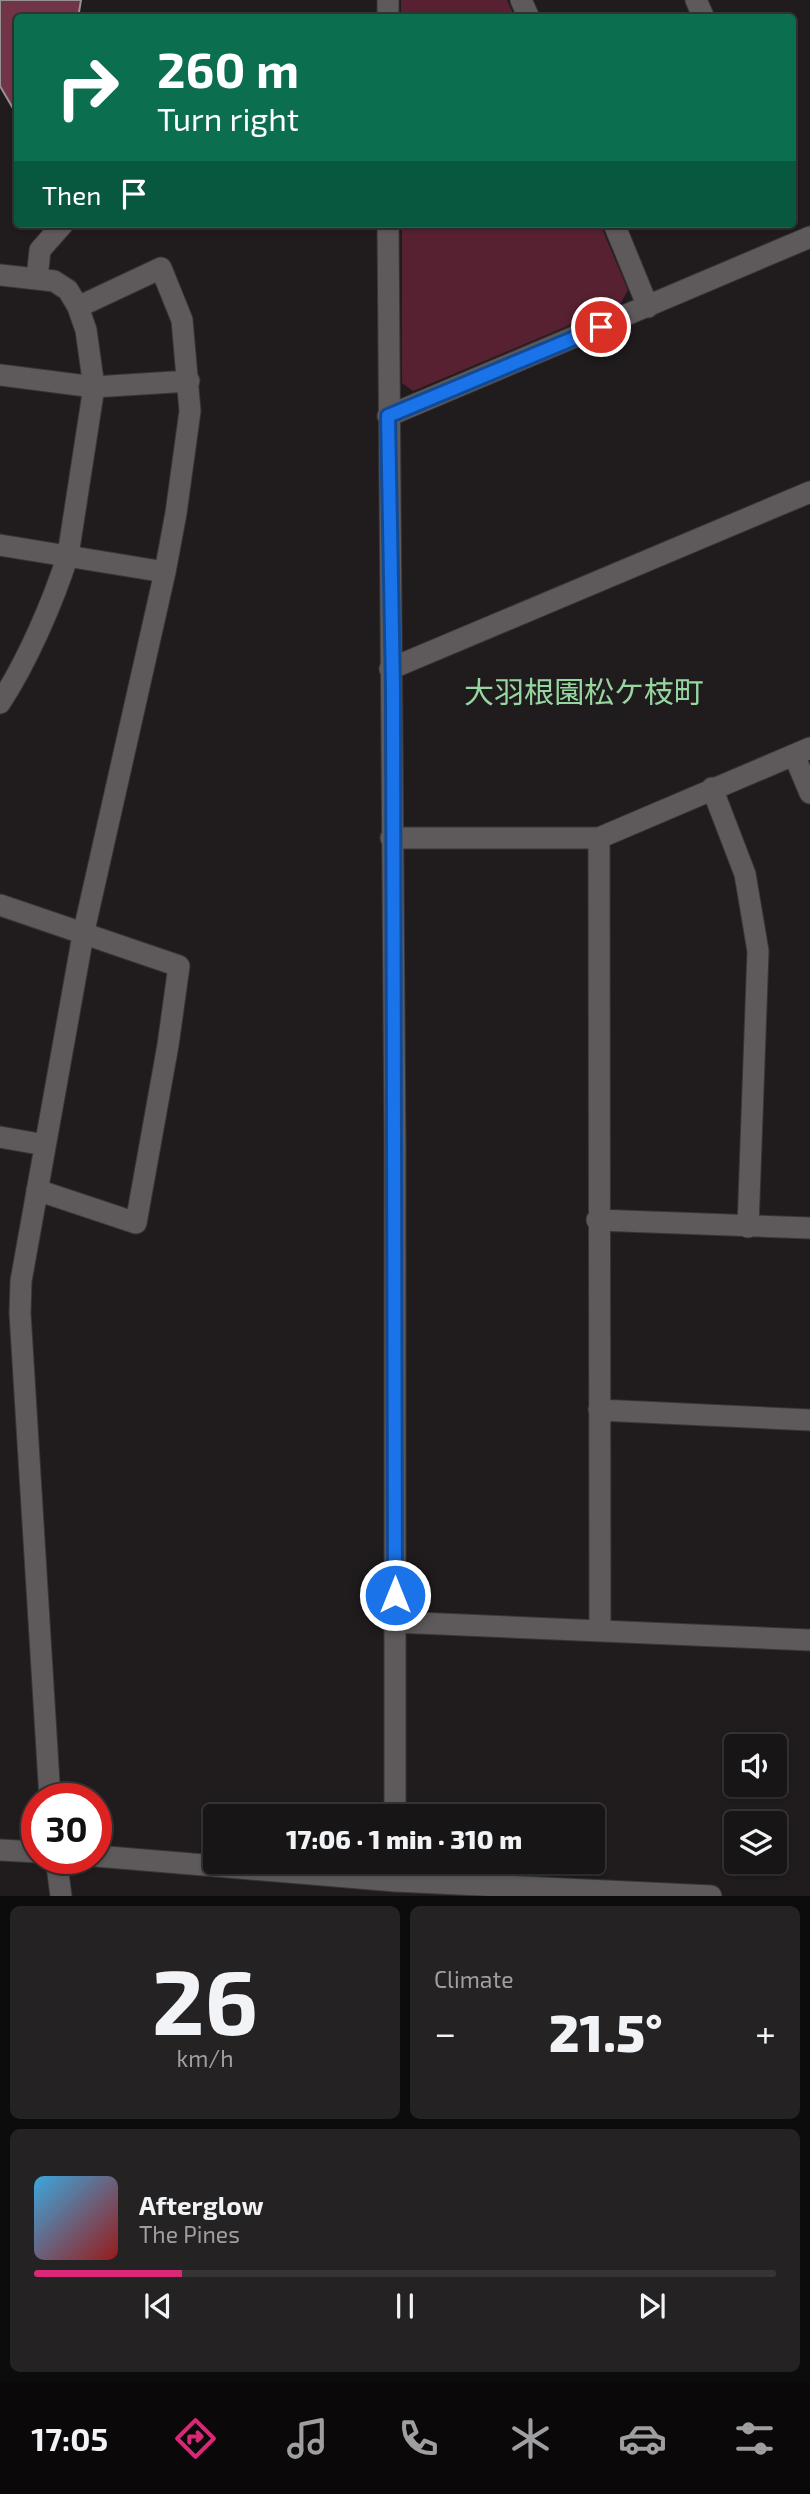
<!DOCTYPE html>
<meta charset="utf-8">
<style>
:root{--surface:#181516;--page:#252223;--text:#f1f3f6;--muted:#9f9fa1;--line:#363435;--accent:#db2777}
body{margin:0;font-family:"Exo 2","Noto Sans JP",sans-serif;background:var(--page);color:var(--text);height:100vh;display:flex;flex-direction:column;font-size:26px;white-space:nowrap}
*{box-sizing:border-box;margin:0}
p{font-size:23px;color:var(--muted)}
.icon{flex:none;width:38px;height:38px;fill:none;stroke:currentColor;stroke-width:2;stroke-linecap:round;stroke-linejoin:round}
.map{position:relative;height:1896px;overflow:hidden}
.side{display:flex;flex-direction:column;gap:10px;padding:10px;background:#0d0c0c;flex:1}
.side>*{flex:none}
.guide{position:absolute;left:14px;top:14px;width:782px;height:214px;border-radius:7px;box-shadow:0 2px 5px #0004,0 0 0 2px var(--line);background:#0b6e4f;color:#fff;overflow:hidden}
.fabs{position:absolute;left:724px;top:1734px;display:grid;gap:14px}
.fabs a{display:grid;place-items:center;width:63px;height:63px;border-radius:7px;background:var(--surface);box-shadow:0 2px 5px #0004,0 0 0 2px var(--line);font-size:35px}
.speed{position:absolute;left:21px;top:1783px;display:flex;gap:14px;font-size:35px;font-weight:700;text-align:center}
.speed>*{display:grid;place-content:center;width:91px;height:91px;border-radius:50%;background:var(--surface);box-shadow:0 2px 5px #0004,0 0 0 2px var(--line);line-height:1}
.speed .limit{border:10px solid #d22;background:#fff;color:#111}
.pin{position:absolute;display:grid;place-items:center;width:60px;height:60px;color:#fff;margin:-30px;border:4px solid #fff;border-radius:50%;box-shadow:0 2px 7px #0007}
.me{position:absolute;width:77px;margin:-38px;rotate:0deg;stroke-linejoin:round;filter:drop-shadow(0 0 5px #0008)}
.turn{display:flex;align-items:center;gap:24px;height:147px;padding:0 28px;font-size:32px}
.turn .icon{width:91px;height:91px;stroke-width:2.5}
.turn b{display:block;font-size:49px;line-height:60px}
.then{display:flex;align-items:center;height:66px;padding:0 28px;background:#0003;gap:14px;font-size:26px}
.big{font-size:52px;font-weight:800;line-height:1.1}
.side .widget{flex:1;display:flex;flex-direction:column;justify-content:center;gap:10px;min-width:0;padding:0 24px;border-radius:10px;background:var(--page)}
.side .dial{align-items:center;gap:0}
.dial b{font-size:91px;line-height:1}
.song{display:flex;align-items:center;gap:21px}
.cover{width:84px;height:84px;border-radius:10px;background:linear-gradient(135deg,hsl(200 70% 55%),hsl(0 70% 35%))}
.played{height:7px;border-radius:4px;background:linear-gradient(90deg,var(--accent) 20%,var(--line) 20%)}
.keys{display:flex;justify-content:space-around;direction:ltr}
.heat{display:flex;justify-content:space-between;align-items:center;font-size:38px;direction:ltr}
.side .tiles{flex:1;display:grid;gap:10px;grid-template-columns:1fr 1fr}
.widget:last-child{grid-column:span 2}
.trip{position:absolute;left:203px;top:1804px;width:402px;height:70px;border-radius:7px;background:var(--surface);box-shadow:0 2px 5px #0004,0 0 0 2px var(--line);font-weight:800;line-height:70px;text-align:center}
.tab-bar{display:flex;height:112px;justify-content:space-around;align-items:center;background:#0a0809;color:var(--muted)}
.tab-bar .icon{width:49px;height:49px}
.tab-bar .current{color:var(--accent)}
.tab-bar b{font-size:32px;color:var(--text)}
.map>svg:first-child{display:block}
.green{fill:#572132}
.building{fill:#723547;stroke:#969293;stroke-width:2}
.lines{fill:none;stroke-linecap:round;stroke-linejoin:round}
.minor-casing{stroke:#383636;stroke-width:23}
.minor{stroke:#5e595a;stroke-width:21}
.route-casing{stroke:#114b97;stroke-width:18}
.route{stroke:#1a73e8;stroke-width:12}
.labels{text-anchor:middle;stroke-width:5;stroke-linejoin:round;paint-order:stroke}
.quarter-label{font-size:30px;fill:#96d7a1;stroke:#201c1d}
</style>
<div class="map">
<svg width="810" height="1896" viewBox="0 0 810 1896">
<rect width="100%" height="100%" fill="#201c1d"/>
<path class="green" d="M 401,0 L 507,0 L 515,17 L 401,17 Z
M 402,224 L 600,224 L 628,290 L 620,304 L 413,391 L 402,383 Z"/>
<path class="building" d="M 0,0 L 81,0 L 78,18 L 18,18 L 18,117 L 0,86 Z"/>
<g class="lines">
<g class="minor-casing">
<path id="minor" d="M 388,0 L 388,18
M 521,0 L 529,18
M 696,0 L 704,18
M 388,224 L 395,1143 L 395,1816
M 614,224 L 648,307
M 0,275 L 54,281 L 68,290 L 78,307 L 86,330 L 94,387 L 68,555 C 53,602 27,662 0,703
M 37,279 L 40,250 L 63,224
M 78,307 L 161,268 L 182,320 L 190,411 L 176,513 L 165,572
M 0,375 L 94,387 L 189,381
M 388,416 L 810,237
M 0,545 L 165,572 L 83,935 L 21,1281 L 20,1313 L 50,1799
M 390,669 L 810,492
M 794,755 L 810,793
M 712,788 L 745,874 L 758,951 L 748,1227
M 391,838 L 599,838 L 810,748
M 599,838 L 600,1631
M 0,905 L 179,966 L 168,1045 L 136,1223 L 37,1190
M 0,1137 L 45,1145
M 597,1220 L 810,1228
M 599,1410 L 810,1420
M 395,1622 L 810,1640
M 0,1850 L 37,1852
M 96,1856 L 395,1881 L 711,1896
M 56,1858 L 61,1896"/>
</g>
<use href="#minor" class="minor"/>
</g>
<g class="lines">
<g class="route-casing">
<path id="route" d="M 395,1595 L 393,688 L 388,416 L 601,327"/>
</g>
<use href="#route" class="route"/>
</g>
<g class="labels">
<g class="quarter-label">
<text x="584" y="703">大羽根園松ケ枝町</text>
</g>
</g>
</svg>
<div class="fabs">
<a><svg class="icon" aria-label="sound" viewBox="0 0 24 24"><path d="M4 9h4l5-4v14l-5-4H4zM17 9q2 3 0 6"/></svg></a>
<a><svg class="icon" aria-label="layers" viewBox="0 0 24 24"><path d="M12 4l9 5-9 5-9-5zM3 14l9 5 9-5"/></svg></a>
</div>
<div class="speed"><div class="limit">30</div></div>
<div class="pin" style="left:601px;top:327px;background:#d93025"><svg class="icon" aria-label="arrive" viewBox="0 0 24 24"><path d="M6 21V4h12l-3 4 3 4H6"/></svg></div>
<svg class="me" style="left:395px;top:1595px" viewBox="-20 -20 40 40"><circle r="17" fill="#1a73e8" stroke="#fff" stroke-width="3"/><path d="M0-11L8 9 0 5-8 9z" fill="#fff"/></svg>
<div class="trip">17:06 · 1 min · 310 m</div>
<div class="guide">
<div class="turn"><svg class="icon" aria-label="right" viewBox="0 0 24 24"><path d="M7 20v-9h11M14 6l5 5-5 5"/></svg><div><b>260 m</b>Turn right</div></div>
<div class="then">Then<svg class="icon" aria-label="arrive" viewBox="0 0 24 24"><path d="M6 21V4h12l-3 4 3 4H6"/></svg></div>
</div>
</div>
<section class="side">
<div class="tiles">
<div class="widget dial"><b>26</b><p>km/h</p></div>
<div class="widget"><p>Climate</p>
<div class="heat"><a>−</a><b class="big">21.5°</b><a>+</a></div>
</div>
<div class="widget">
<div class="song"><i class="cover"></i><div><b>Afterglow</b><p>The Pines</p></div></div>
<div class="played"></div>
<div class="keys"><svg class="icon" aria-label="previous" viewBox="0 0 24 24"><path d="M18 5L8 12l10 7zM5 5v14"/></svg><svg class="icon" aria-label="pause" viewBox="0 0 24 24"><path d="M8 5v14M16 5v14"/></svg><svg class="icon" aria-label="next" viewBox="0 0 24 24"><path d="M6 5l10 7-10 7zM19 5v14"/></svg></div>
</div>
</div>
</section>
<nav class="tab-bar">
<b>17:05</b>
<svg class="icon current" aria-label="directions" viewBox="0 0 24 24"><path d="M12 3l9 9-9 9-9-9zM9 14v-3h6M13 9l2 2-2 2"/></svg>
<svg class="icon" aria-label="music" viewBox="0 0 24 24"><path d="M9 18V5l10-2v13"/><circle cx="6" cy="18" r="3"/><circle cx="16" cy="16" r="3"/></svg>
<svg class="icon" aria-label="phone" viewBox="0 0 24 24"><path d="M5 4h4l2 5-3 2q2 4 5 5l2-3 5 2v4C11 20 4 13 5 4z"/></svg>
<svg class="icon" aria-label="climate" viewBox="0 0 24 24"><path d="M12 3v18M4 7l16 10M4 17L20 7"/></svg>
<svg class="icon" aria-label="car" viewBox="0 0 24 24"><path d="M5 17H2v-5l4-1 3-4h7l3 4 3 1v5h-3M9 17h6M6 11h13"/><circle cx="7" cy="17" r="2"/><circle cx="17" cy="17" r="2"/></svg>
<svg class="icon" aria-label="filters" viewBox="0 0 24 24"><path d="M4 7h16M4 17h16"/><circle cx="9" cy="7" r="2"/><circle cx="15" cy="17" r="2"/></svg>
</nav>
